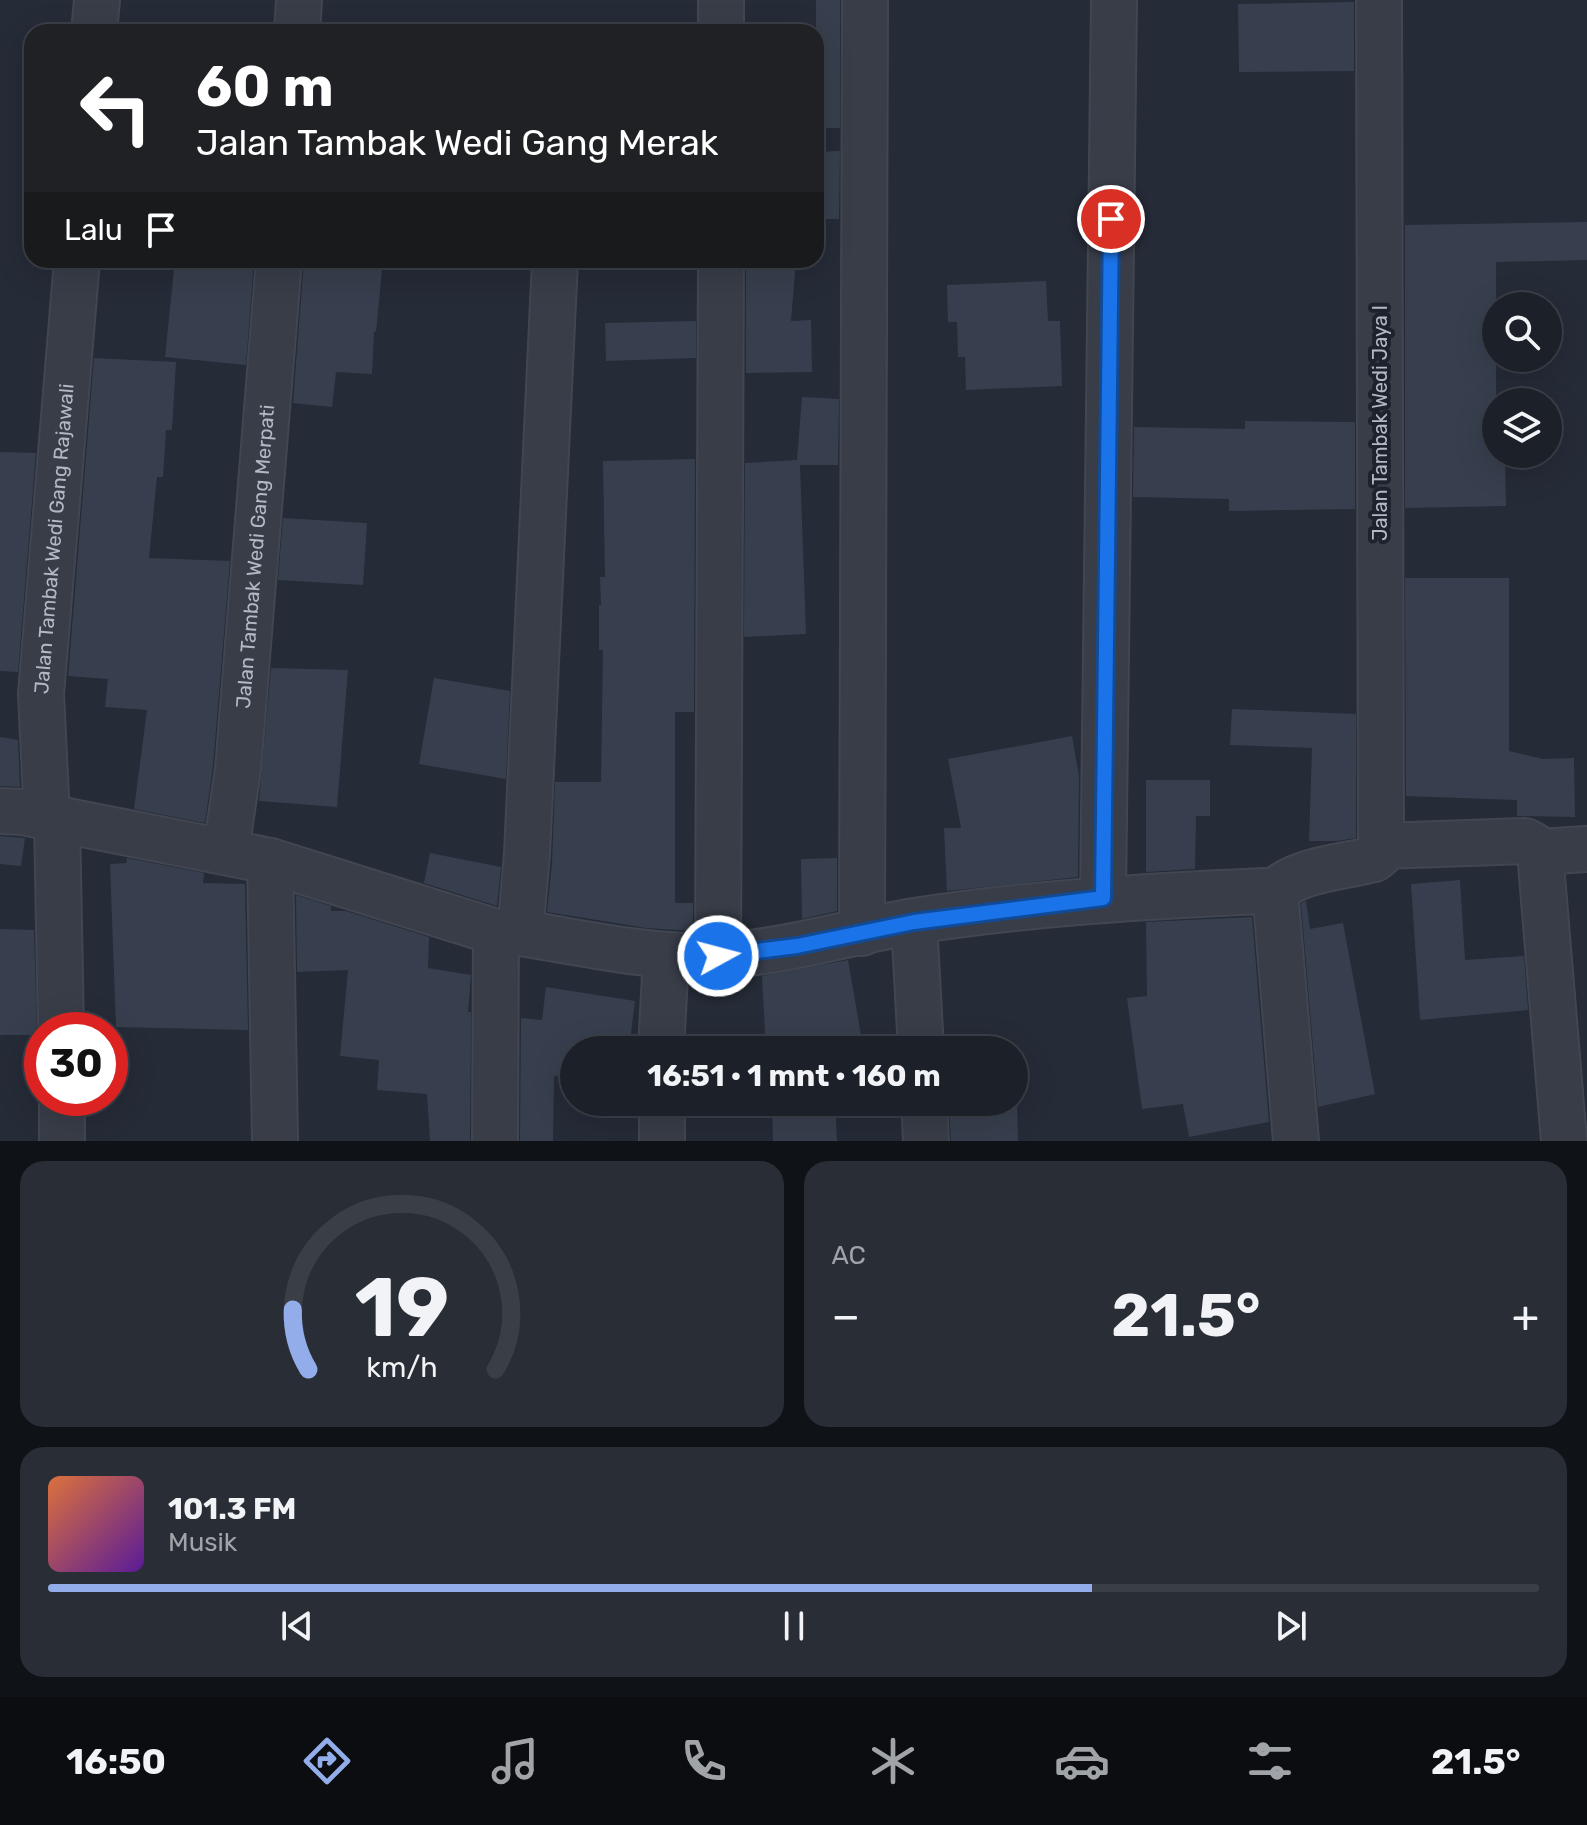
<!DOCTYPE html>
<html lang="id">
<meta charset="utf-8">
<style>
:root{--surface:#1c2029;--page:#292d35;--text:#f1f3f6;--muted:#a0a3a8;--line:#3a3e46;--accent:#92adea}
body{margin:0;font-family:Rubik,sans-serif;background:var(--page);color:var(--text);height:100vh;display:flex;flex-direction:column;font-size:30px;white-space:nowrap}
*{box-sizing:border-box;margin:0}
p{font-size:26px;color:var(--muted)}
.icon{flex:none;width:44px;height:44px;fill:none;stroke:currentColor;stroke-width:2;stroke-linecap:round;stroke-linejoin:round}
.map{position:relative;height:1141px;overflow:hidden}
.side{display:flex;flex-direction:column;gap:20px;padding:20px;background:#0f1217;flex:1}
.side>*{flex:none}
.hud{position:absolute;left:24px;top:24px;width:800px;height:244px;border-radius:24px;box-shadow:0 8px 32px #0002,0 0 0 2px var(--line);background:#202124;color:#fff;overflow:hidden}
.controls{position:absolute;left:1482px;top:292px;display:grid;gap:16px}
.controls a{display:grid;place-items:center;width:80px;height:80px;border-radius:50%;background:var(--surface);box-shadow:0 8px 32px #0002,0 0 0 2px var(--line);font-size:40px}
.speed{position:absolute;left:24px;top:1012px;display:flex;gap:16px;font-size:40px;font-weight:700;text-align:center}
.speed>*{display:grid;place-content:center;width:104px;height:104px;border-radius:50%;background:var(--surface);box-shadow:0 8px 32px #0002,0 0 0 2px var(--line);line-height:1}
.speed .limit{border:12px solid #d22;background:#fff;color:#111}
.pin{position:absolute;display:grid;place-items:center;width:68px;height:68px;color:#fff;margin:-34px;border:4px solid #fff;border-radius:50%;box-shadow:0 2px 8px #0007}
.me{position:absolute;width:88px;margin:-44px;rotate:83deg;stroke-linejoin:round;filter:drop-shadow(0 0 6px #0008)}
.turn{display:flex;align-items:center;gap:28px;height:168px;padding:0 40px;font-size:36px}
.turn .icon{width:104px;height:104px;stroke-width:2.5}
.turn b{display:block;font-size:56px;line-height:68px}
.then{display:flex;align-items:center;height:76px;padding:0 40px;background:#0003;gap:16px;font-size:30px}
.big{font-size:60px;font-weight:700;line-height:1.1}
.side .widget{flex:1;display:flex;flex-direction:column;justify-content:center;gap:12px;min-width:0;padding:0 28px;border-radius:24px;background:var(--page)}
.side .dial{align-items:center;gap:0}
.dial svg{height:208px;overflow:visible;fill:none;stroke:var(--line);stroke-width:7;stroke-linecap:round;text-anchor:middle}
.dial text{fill:var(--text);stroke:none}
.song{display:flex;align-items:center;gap:24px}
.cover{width:96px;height:96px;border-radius:12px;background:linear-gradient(135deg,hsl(20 70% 55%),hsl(270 70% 35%))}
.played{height:8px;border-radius:4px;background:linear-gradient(90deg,var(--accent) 70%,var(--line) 70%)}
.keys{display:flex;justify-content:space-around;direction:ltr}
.heat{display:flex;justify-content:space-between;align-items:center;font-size:44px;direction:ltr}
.side .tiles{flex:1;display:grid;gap:20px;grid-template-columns:1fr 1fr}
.widget:last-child{grid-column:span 2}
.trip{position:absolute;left:560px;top:1036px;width:468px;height:80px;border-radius:40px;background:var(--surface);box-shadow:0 8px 32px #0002,0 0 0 2px var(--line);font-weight:700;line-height:80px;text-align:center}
.dock{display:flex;height:128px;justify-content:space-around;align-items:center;background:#0b0d10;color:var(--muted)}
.dock .icon{width:56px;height:56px}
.dock .selected{color:var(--accent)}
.dock b{font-size:36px;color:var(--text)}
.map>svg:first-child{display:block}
.building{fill:#373f4e}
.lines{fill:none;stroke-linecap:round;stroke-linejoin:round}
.minor-casing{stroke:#414651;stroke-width:48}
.minor{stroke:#383d48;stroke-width:44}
.route-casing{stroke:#114b97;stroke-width:20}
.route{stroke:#1a73e8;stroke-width:14}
.labels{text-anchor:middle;stroke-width:8;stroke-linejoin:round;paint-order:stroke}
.street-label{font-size:20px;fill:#b3b8c4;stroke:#1d222d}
</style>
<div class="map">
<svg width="1587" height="1141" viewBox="0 0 1587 1141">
<rect width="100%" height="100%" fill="#252b37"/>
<path class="building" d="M 816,0 L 840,0 L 840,128 L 816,128 Z
M 1354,2 L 1354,71 L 1239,72 L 1238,4 Z
M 840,151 L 839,219 L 816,219 L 816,152 Z
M 1587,222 L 1587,260 L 1496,262 L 1496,454 L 1505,454 L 1506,506 L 1405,508 L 1405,225 Z
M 175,260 L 254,260 L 246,365 L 165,357 Z
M 304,260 L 377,260 L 376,270 L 382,270 L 376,332 L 374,331 L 372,374 L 336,372 L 332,407 L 293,403 Z
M 746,260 L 796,260 L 791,321 L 811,320 L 812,372 L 746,373 Z
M 1046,281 L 1048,321 L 1060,321 L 1062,386 L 966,390 L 965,357 L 958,357 L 957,322 L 948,322 L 947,285 Z
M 696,321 L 696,358 L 606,361 L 605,323 Z
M 94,358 L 176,362 L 172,430 L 166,430 L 163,477 L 157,477 L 149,558 L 230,561 L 213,766 L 205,823 L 134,809 L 147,710 L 105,707 L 108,679 L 68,676 Z
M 802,397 L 839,399 L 838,465 L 800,465 L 806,634 L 744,637 L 745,463 L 797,460 Z
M 1245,421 L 1355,422 L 1355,509 L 1229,511 L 1229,499 L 1133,497 L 1134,427 L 1245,429 Z
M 0,452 L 36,453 L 18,672 L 0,671 Z
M 695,459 L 694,712 L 675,712 L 675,903 L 693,903 L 693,931 L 646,928 L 547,912 L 552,863 L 555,782 L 601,782 L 603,650 L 599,650 L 599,605 L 601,605 L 600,577 L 605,577 L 603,461 Z
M 283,518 L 367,523 L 363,585 L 278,580 Z
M 1405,578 L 1509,578 L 1509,751 L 1543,759 L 1574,758 L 1575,817 L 1517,816 L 1517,800 L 1406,796 Z
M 271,668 L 348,670 L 337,807 L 259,801 Z
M 434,678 L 510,691 L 506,779 L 419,764 Z
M 1232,709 L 1356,714 L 1356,838 L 1337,841 L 1309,841 L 1312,748 L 1230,745 Z
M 1072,736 L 1079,776 L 1078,877 L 947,891 L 944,828 L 961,828 L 948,759 Z
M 0,737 L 18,740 L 20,787 L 0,786 Z
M 1146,780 L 1210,780 L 1210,816 L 1196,816 L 1195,869 L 1146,872 Z
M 0,836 L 25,838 L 21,866 L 0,864 Z
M 430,853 L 501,867 L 497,906 L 424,883 Z
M 127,858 L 204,873 L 203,883 L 245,884 L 248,1030 L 116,1027 L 110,864 L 126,863 Z
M 837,858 L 837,911 L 802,919 L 801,859 Z
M 1460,880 L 1465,960 L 1524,956 L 1528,1010 L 1420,1020 L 1411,884 Z
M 296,895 L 331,906 L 331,911 L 346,911 L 429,937 L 428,968 L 471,975 L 468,1012 L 471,1012 L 470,1141 L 430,1141 L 427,1094 L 377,1090 L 379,1060 L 340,1056 L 348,970 L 297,972 Z
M 1306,901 L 1310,929 L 1343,923 L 1375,1094 L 1318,1107 L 1301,903 Z
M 1252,917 L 1269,1122 L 1189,1137 L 1183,1104 L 1142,1109 L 1127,998 L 1147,996 L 1146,922 Z
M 0,929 L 34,930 L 37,1035 L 0,1035 Z
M 848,960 L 862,1041 L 810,1050 L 766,1050 L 762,976 Z
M 546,987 L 635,1001 L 629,1050 L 574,1050 L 574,1078 L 554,1076 L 553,1141 L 520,1141 L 521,1018 L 542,1020 Z
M 772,1102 L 835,1102 L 837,1141 L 773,1141 Z
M 1017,1104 L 1018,1141 L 951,1141 L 949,1107 Z"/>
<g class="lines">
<g class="minor-casing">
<g id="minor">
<path d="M 721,0 L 721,32"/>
<path d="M 94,32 L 97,0"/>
<path d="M 297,32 L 299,0"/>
<path d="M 0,811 L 22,812 L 270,861 L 496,932 L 520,933 C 585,943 652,959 718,956 C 785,952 849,932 915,921 C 1031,903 1148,896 1265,891 L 1276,901 L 1296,1141"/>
<path id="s1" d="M 47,818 L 41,694 L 77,260"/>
<path d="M 57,820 L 61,1030"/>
<path d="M 1381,846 L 1525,841 L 1533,845 L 1540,852 L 1587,849"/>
<path id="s2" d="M 226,851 L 238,769 L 279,260"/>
<path d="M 1540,852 L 1564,1141"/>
<path d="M 270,861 L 275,1141"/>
<path d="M 1271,895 C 1295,869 1340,868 1374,859 L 1379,855 L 1381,846 L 1379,0"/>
<path d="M 1103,898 L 1114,0"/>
<path d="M 914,922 L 921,1050"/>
<path d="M 520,933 L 527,854 L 555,260"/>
<path d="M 862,933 L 865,0"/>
<path d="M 718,956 L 721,260"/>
<path d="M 661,1050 L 666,956"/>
<path d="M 62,1098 L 62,1141"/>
<path d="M 662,1102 L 662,1141"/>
<path d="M 924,1102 L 926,1141"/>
<path d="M 495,1141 L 496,932"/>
</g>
</g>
<use href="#minor" class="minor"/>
</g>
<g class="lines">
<g class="route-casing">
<path id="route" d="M 718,956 L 797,946 L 914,922 L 1103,898 L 1111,219"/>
</g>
<use href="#route" class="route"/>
</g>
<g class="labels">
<g class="street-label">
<text transform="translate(1380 423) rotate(-90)" y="7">Jalan Tambak Wedi Jaya I</text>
<text dy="7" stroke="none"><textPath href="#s1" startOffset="280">Jalan Tambak Wedi Gang Rajawali</textPath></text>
<text dy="7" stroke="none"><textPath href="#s2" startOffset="296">Jalan Tambak Wedi Gang Merpati</textPath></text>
</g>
</g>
</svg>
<div class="controls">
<a><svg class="icon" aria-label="search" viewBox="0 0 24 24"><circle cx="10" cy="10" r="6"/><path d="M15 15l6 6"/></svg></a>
<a><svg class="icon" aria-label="layers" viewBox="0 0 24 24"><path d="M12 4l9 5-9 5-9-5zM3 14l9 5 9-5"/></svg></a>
</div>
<div class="speed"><div class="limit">30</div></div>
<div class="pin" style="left:1111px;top:219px;background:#d93025"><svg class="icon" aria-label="arrive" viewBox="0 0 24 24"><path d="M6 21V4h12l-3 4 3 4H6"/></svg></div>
<svg class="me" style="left:718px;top:956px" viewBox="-20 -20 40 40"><circle r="17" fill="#1a73e8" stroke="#fff" stroke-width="3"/><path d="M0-11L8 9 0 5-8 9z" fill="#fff"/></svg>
<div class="trip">16:51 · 1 mnt · 160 m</div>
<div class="hud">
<div class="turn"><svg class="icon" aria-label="left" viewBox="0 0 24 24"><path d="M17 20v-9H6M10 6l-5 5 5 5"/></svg><div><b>60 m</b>Jalan Tambak Wedi Gang Merak</div></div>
<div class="then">Lalu<svg class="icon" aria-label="arrive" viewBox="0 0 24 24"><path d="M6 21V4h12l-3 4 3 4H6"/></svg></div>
</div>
</div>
<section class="side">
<div class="tiles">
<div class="widget dial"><svg viewBox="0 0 100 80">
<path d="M14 69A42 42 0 1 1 86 69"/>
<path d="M14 69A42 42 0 0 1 8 46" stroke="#92adea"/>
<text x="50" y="56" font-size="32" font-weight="700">19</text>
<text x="50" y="72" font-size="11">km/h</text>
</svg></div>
<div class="widget"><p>AC</p>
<div class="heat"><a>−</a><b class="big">21.5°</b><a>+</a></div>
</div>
<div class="widget">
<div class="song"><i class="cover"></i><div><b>101.3 FM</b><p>Musik</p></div></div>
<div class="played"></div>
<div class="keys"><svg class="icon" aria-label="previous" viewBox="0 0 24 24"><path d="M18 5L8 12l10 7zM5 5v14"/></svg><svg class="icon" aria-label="pause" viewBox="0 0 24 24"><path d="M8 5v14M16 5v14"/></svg><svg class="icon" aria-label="next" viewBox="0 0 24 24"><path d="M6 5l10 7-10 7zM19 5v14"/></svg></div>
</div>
</div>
</section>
<nav class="dock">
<b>16:50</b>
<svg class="icon selected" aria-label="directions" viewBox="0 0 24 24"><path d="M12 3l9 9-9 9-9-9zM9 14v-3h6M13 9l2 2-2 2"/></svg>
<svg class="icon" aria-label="music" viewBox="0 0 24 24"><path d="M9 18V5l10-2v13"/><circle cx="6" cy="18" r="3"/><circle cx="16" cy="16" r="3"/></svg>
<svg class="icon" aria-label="phone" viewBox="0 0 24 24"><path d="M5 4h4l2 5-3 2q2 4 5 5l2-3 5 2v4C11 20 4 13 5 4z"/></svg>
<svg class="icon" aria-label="climate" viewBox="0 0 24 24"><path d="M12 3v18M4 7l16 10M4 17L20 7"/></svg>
<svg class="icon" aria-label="car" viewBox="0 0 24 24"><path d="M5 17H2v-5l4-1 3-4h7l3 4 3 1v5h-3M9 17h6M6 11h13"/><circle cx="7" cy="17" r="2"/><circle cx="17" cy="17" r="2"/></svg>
<svg class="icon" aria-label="filters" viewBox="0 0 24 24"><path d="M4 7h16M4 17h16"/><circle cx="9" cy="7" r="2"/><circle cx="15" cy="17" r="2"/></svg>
<b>21.5°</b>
</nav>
